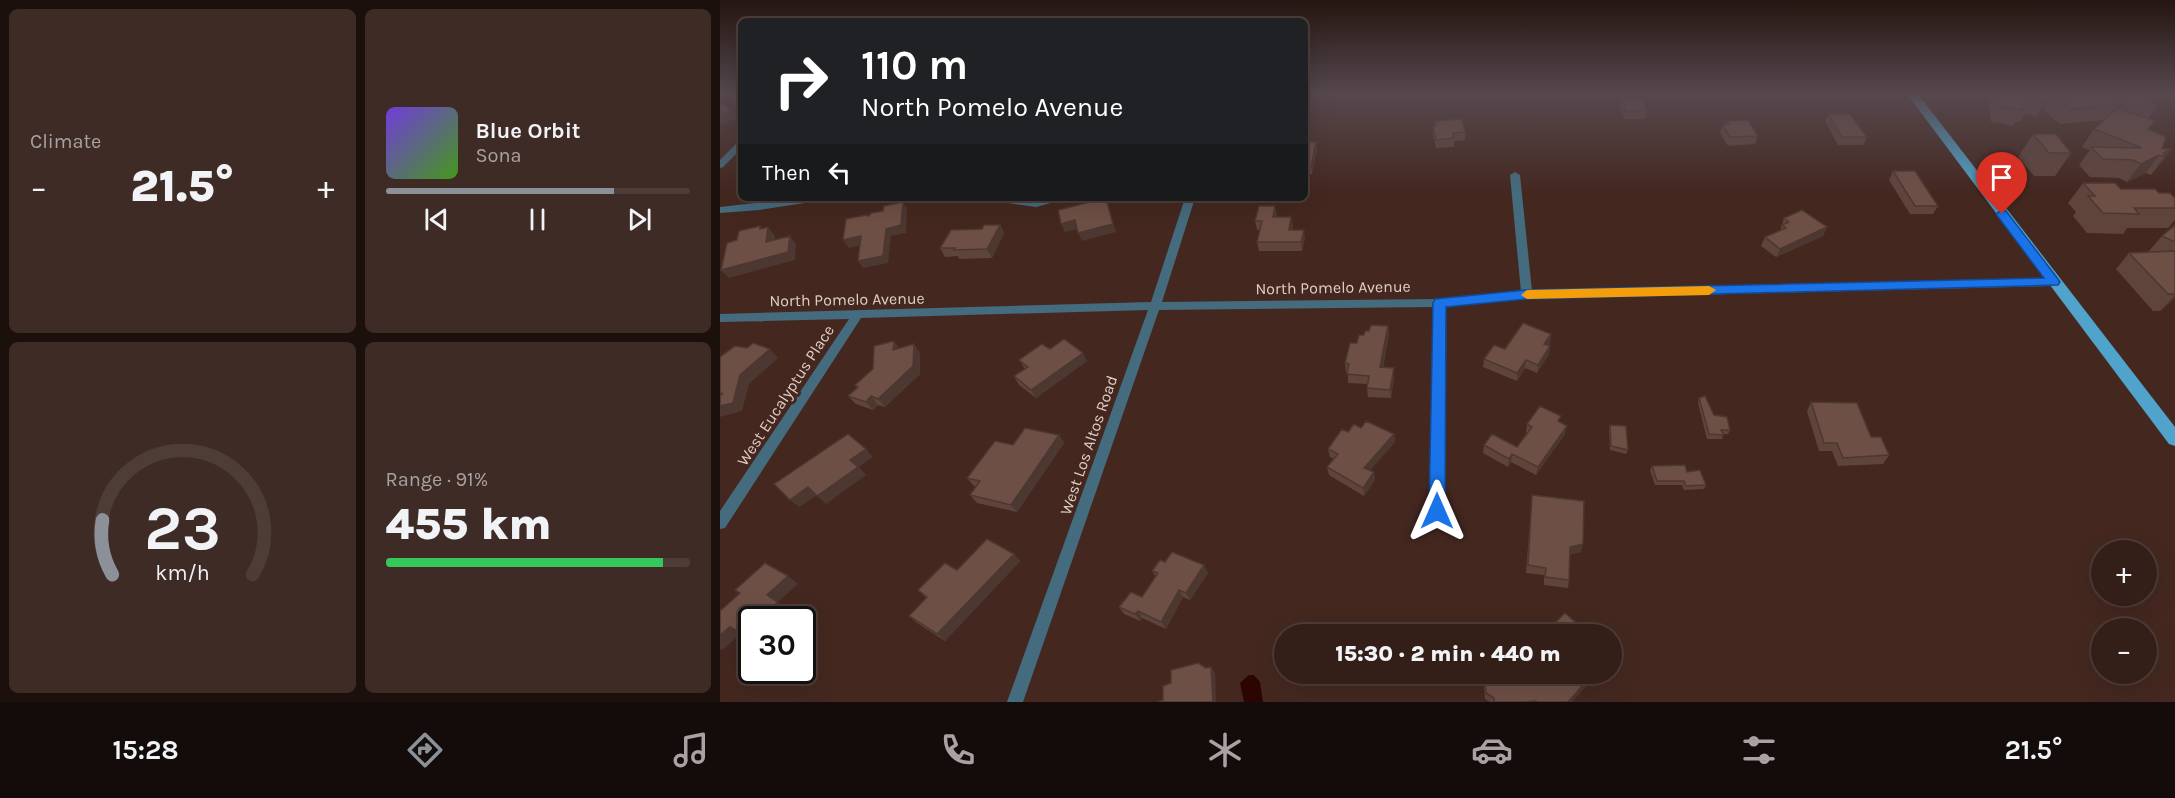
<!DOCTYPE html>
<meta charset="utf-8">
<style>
:root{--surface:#331e18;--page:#3e2b25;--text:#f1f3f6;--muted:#a9a2a2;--line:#4e3c37;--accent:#8c9099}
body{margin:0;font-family:Karla,sans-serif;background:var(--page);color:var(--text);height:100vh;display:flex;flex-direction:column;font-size:22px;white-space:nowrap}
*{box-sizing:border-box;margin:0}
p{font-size:20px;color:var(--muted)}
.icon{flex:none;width:33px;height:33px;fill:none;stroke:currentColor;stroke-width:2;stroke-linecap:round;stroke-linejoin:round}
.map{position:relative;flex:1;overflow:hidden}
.drawer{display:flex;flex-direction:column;gap:9px;padding:9px;background:#1c100d;width:720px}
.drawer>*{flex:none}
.hud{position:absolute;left:18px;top:18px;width:570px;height:183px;border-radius:9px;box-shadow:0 6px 24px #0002,0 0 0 2px var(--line);background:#202124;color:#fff;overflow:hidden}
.buttons{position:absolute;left:1371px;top:540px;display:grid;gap:12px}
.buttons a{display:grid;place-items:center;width:66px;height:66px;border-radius:50%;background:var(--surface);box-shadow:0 6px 24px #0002,0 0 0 2px var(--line);font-size:30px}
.speed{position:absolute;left:18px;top:606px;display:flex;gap:12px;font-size:30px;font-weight:700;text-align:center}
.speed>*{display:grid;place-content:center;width:78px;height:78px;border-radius:50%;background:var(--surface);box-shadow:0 6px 24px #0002,0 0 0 2px var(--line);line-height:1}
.speed .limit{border:3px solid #111;border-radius:9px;background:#fff;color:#111}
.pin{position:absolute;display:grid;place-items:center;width:51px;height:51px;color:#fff;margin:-62px -26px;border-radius:50% 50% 50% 0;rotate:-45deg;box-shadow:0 0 6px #0007}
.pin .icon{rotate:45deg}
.me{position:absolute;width:66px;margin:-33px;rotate:0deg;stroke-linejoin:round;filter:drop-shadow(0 0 4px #0008)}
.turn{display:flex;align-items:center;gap:21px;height:126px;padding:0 24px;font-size:27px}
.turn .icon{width:78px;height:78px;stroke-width:2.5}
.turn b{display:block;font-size:42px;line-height:51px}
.then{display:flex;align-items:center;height:57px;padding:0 24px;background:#0003;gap:12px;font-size:22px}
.big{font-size:45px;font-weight:800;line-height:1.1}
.drawer .widget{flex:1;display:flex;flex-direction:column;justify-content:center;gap:9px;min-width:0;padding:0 21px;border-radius:9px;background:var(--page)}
.drawer .dial{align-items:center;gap:0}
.dial svg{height:156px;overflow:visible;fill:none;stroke:var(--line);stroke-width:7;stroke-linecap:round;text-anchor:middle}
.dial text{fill:var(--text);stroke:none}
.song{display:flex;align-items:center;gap:18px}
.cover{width:72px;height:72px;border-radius:9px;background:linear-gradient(135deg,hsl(260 70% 55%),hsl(100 70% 35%))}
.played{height:6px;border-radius:3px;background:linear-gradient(90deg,var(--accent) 75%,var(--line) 75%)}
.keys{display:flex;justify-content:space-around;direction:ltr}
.heat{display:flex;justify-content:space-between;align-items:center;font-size:33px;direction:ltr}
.charge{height:9px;border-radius:4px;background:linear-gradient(90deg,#34c759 91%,var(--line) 0)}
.drawer .tiles{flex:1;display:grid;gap:9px;grid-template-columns:repeat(2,1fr)}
.trip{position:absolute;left:554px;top:624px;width:348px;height:60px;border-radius:30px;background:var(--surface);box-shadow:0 6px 24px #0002,0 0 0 2px var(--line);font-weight:800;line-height:60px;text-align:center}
.tabs{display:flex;height:96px;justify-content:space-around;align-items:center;background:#140c0a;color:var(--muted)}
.tabs .icon{width:42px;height:42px}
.tabs .current{color:var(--accent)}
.tabs b{font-size:27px;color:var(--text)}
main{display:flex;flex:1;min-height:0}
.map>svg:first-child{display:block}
.water{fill:#2c0400}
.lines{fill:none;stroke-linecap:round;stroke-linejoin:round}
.street{fill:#456b7e;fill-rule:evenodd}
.primary{fill:#50a4cb;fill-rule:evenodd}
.wall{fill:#5f443c}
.shaded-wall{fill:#4d3731}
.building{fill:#6e4f46;stroke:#4d3731;stroke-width:1.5}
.route{fill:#1a73e8;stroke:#114b97;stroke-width:1.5}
.slow{fill:#f59e0b}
.labels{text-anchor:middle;stroke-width:6;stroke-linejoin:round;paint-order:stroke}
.street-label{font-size:16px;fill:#dfcdc7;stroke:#442820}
</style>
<main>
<section class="drawer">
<div class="tiles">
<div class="widget"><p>Climate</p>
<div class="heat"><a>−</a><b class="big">21.5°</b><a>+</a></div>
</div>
<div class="widget">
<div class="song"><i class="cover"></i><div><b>Blue Orbit</b><p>Sona</p></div></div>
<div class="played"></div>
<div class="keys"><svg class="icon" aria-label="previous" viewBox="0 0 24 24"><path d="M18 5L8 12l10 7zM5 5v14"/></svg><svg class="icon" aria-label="pause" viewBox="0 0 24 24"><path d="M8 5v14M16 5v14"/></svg><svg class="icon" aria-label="next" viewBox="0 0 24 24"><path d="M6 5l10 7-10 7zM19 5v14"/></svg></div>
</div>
<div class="widget dial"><svg viewBox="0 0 100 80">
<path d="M14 69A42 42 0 1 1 86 69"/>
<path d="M14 69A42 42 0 0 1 9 41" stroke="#8c9099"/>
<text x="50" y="56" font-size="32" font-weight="700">23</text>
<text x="50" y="72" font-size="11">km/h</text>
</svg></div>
<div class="widget"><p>Range · 91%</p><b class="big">455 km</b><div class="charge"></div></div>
</div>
</section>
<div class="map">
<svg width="1455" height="702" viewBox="0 0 1455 702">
<rect width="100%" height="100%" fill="#442820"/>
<path class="water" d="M 529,675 L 534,675 L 540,682 L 543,702 L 524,702 L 520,683 Z"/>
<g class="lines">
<path class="street" d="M 21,141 L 21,149 L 3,167 L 0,168 L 0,160 L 18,142 Z
M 795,172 L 800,175 L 812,291 L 1334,278 L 1340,282 L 1334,286 L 807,299 L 725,306 L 724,511 L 722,515 L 717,517 L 712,515 L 710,511 L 713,307 L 439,310 L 303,702 L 287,702 L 428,310 L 141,318 L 5,528 L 0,529 L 0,511 L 129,319 L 0,322 L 0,314 L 431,302 L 465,198 L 475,198 L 442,302 L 719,299 L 801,292 L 790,175 Z
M 78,198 L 103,198 L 98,201 L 39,210 L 0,213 L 0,207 Z
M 269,198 C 284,198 299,200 314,201 C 323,201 333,198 343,198 L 342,200 L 316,207 L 274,201 Z"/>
<path class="primary" d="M 1187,94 L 1198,94 L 1455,427 L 1455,446 L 1449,444 Z"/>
</g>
<path class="wall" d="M 8,94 L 21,94 L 21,104 L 10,97 Z
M 1246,94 L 1455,94 L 1455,104 L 1440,98 L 1429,98 L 1438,106 L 1428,119 L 1429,130 L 1442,149 L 1452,149 L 1431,175 L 1426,173 L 1407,182 L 1399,178 L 1370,177 L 1359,165 L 1370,150 L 1362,147 L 1374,129 L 1384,120 L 1340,124 L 1323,110 L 1316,117 L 1305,113 L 1300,122 L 1296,121 L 1294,126 L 1271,122 L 1268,99 L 1257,102 Z
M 902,98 L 927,110 L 925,119 L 904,119 L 900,106 Z
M 1108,114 L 1147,137 L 1143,145 L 1118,145 L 1105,122 Z
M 715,121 L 745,132 L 745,140 L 734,141 L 734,147 L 716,148 L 713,134 L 713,126 L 715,126 Z
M 1007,121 L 1038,136 L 1035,144 L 1008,146 L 1000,133 L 1003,125 L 1006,124 Z
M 1313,134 L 1351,153 L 1335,176 L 1314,176 L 1298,157 Z
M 585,142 L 597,149 L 592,174 L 585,174 Z
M 1173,171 L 1218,206 L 1213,214 L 1190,214 L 1169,180 Z
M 1363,183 L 1401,189 L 1439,193 L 1455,198 L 1455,220 L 1448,228 L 1407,228 L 1403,234 L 1367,233 L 1353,216 L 1356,212 L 1348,203 Z
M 557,215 L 556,217 L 573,226 L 572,230 L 585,238 L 582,251 L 539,251 L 537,242 L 540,230 L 537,230 L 535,221 Z
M 1064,218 L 1107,227 L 1103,236 L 1056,257 L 1041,246 L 1045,237 L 1060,231 Z
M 280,225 L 284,233 L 272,258 L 239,259 L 238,256 L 225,257 L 220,248 L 262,229 Z
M 1455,225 L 1455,298 L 1440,311 L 1433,311 L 1396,269 L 1409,253 L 1428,252 L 1442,236 Z
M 668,326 L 669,335 L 663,368 L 674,368 L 674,377 L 671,398 L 648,397 L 647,388 L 648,384 L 628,383 L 628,372 L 626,372 L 625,363 L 637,343 L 644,335 L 649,331 Z
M 831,334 L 830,343 L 828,345 L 830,346 L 829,354 L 817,373 L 805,368 L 797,381 L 763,367 L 764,359 L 785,349 Z
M 179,348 L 200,353 L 200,374 L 165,407 L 158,405 L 153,410 L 136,404 L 128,396 L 137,388 L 135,385 Z
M 330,349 L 367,361 L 316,398 L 299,385 L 294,376 L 305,369 L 299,360 Z
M 979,398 L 994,415 L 1010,430 L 1008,434 L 1003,434 L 1002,439 L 987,439 L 978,403 Z
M 1091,402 L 1151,437 L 1169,455 L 1163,464 L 1118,466 L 1112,451 L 1099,451 L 1087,411 Z
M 840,423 L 845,434 L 816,475 L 791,462 L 788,467 L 763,453 L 764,445 L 797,447 L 807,433 L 806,432 L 807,424 Z
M 890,425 L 908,450 L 906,454 L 890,450 L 889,429 Z
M 641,428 L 674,434 L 675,442 L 650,470 L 654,472 L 655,480 L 644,496 L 609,475 L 607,467 L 614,459 L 610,457 L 608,449 L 628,432 Z
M 339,435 L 344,443 L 297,512 L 257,503 L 250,495 L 256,487 L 254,486 L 247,478 L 293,445 Z
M 932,466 L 967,472 L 986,485 L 984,489 L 964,490 L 962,485 L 935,485 L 930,470 Z
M 812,495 L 861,552 L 850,554 L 849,580 L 848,588 L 824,585 L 824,575 L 806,573 Z
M 294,554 L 300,561 L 225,641 L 197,623 L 189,616 L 206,598 L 198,590 L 237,570 Z
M 445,562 L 488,573 L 470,600 L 463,597 L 446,629 L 422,618 L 420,621 L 404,614 L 399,607 L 422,597 L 436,577 L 432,571 Z
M 763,674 L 873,674 L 871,680 L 852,702 L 770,702 L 765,699 Z"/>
<path class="shaded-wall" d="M 1261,94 L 1271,94 L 1268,99 L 1257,102 Z
M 1333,94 L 1323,110 L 1316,117 L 1325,102 Z
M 11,110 L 17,119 L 1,125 L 0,124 L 0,115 Z
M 596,142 L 597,149 L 592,174 L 591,166 Z
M 1452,149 L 1438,166 L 1436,167 L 1445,157 L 1443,153 Z
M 1439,155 L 1426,173 L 1407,182 L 1421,164 Z
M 386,198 L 389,207 L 396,232 L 362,241 L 358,233 Z
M 183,202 L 187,209 L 186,233 L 171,236 L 168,263 L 143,268 L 138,261 L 166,229 Z
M 555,206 L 557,215 L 554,226 L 553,217 Z
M 571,217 L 573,226 L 570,238 L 569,230 Z
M 355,220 L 359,229 L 345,232 L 341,224 Z
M 280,225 L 284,233 L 272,258 L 267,249 Z
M 40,226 L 47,234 L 48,227 L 55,236 L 53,250 L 46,242 L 40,229 Z
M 1107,227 L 1103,236 L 1056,257 L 1060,249 Z
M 584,230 L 585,238 L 582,251 L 581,242 Z
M 70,236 L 76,244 L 75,260 L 9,278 L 1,270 Z
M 141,236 L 146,244 L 129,248 L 123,240 Z
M 1455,295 L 1455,298 L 1440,311 Z
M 668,326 L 669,335 L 661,376 L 660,367 Z
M 831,334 L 830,343 L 823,352 L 824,344 Z
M 174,341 L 180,349 L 173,350 Z
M 194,344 L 200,353 L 200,374 L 165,407 L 158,399 Z
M 830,346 L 829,354 L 817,373 L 818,365 Z
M 50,349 L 58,358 L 29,384 L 22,411 L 0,417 L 0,406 L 20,375 Z
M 363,353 L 367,361 L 316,398 L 311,390 Z
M 806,360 L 805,368 L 797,381 L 797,373 Z
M 674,368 L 674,377 L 671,398 L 670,390 Z
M 151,396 L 158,405 L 153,410 L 146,402 Z
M 847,426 L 845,434 L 816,475 L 818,467 Z
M 674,434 L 675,442 L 645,476 L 644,468 Z
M 339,435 L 344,443 L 297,512 L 291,505 Z
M 146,449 L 153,457 L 139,467 L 146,475 L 106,504 L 97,496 L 130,460 Z
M 792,454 L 791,462 L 788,467 L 789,459 Z
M 654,472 L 655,480 L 644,496 L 643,488 Z
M 88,487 L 97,495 L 79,507 L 70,500 Z
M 863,544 L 861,552 L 849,555 L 850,547 Z
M 294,554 L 300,561 L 225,641 L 217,634 Z
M 484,565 L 488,573 L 470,600 L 466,593 Z
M 68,576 L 78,584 L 58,602 L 68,609 L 57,620 L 39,620 L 47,595 Z
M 459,590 L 463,597 L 446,629 L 441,622 Z
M 418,611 L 422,618 L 420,621 L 415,614 Z
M 32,626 L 32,640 L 22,634 Z
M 10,627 L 21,633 L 3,650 L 0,649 L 0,635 Z
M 491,667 L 495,673 L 496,702 L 493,702 Z
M 873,674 L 871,680 L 852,702 L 848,702 Z"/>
<path class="building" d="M 12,94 L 21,94 L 21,97 L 16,97 Z
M 1278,94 L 1424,94 L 1438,106 L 1401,106 L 1403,104 L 1350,109 L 1333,94 L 1325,102 L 1307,95 L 1309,106 L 1302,105 L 1303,110 L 1280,106 Z
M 902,98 L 922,98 L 927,110 L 905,111 Z
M 0,103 L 11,110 L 0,115 Z
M 1398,108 L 1435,121 L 1428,129 L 1446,137 L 1442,149 L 1452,149 L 1443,153 L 1445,157 L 1439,155 L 1421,164 L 1413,160 L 1383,159 L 1371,147 L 1422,148 L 1374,129 Z
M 1108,114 L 1130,114 L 1147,137 L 1122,137 Z
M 742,119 L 745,132 L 733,133 L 734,138 L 716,140 L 713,126 L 716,126 L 715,121 Z
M 1028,120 L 1038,136 L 1010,137 L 1003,125 L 1009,124 L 1007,121 Z
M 1313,134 L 1336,134 L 1351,153 L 1329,153 Z
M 585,142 L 596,142 L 591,166 L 585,166 Z
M 1173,171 L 1195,171 L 1218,206 L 1195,206 Z
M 1363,183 L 1395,183 L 1401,189 L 1435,189 L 1439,193 L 1450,193 L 1455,198 L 1455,208 L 1414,208 L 1419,214 L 1383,213 L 1368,196 L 1375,196 Z
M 386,198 L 393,224 L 358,233 L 355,220 L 341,224 L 338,210 Z
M 183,202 L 181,225 L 166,229 L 163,256 L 138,261 L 141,236 L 123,240 L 126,219 L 146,215 L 149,216 L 151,213 L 163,211 L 164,206 Z
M 539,206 L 555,206 L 553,217 L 571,217 L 569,230 L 584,230 L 581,242 L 537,242 L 542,221 L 535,221 Z
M 1082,210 L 1107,227 L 1060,249 L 1045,237 L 1066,228 L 1062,225 L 1069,222 L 1064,218 Z
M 264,225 L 280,225 L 267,249 L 234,250 L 235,248 L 220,248 L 231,230 L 262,229 Z
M 1455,225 L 1455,242 L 1442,236 Z
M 40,226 L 40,229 L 48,227 L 46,242 L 70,236 L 68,252 L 1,270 L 7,243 L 17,240 L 19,231 Z
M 1455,251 L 1455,294 L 1448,294 L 1409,253 Z
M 803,323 L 831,334 L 824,344 L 830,346 L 818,365 L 806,360 L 797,373 L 764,359 L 774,345 L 785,349 Z
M 651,325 L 668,326 L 660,367 L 674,368 L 670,390 L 647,388 L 649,376 L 627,374 L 629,364 L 625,363 L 630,343 L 637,343 L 639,335 L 644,335 L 645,331 L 649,331 Z
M 344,339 L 363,353 L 311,390 L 294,376 L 308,367 L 299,360 L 322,344 L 330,349 Z
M 174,341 L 173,350 L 194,344 L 193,366 L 158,399 L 151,396 L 146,402 L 128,396 L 138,387 L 135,385 L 153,369 L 154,346 Z
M 33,343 L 50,349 L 20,375 L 13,403 L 0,406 L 0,396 L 3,393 L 0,394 L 0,357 L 15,346 L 27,348 Z
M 985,396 L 994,415 L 1007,417 L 1010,430 L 1001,430 L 1004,435 L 989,434 L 979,398 Z
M 1091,402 L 1137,403 L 1151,437 L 1161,437 L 1169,455 L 1123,458 L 1117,443 L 1104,443 Z
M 820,406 L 841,416 L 838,421 L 847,426 L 818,467 L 792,454 L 789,459 L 764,445 L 772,434 L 797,447 L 812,427 L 807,424 Z
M 646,421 L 674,434 L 644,468 L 654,472 L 643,488 L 607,467 L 618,454 L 608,449 L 622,429 L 628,432 L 634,424 L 641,428 Z
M 890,425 L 906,426 L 908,450 L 891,446 Z
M 305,428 L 339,435 L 291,505 L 250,495 L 260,481 L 247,478 L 275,441 L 293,445 Z
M 128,434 L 146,449 L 130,460 L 138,467 L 97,496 L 88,487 L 70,500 L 54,484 Z
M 965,465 L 967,472 L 980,470 L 986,485 L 966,486 L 964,481 L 937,481 L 932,466 Z
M 812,495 L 864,501 L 863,544 L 850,547 L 849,580 L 825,577 L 826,568 L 808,565 Z
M 267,539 L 294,554 L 217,634 L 189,616 L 207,597 L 198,590 L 225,563 L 237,570 Z
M 452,552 L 484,565 L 466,593 L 459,590 L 441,622 L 418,611 L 415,614 L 399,607 L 411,592 L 422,597 L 438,573 L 432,571 L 440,560 L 445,562 Z
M 45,563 L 68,576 L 47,595 L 58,602 L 39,620 L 32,620 L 32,626 L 22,634 L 10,627 L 0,635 L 0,611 L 20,593 L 15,590 Z
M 845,613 L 869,634 L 824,634 Z
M 478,663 L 486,668 L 491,667 L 493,702 L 438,702 L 443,700 L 443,686 L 451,683 L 451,670 Z
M 764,674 L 873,674 L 848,702 L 817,702 L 816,701 L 804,702 L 774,702 L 774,698 L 766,693 Z"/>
<linearGradient id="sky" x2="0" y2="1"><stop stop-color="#251612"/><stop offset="0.49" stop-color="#56484e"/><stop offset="1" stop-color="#56484e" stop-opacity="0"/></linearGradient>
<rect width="1455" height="192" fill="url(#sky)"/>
<path class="route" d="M 1282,210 L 1286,211 L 1338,279 L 1340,282 L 1338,285 L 807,299 L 726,307 L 725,511 L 723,516 L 717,518 L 711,516 L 709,511 L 713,303 L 715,299 L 807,290 L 1324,278 L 1276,214 Z"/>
<path class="slow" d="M 989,286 L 996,290 L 989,295 L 807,299 L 801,295 L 807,290 Z"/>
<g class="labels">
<g class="street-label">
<text transform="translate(613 287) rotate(-1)" y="6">North Pomelo Avenue</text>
<text transform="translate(127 299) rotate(-1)" y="6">North Pomelo Avenue</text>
<text transform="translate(65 395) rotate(-57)" y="6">West Eucalyptus Place</text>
<text transform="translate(368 445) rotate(-71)" y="6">West Los Altos Road</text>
</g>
</g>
</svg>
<div class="buttons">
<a>+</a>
<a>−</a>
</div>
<div class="speed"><div class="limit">30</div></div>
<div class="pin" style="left:1282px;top:214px;background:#d93025"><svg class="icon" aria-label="arrive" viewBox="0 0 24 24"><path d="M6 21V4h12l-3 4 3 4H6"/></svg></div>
<svg class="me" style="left:717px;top:511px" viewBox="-20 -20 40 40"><path d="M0-17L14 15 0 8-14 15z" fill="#1a73e8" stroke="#fff" stroke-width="4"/></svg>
<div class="trip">15:30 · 2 min · 440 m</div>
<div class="hud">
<div class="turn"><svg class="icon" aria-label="right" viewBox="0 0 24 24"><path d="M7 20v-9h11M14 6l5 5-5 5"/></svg><div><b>110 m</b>North Pomelo Avenue</div></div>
<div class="then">Then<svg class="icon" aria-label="left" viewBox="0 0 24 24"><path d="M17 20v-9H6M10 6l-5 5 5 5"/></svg></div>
</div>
</div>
</main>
<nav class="tabs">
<b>15:28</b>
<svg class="icon current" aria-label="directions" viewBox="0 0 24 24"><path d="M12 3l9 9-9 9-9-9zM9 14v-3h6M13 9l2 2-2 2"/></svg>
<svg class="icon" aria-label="music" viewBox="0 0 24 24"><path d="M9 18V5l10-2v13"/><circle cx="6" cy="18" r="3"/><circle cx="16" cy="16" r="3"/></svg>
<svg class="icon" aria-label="phone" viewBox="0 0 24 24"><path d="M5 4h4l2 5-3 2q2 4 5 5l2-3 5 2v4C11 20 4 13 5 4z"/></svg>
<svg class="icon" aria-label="climate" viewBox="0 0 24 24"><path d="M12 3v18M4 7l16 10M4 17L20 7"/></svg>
<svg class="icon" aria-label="car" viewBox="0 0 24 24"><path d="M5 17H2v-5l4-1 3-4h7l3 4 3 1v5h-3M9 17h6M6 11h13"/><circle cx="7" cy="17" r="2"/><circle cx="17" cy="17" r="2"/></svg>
<svg class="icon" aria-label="filters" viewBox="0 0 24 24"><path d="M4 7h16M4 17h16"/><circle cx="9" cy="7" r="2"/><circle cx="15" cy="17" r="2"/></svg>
<b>21.5°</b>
</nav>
